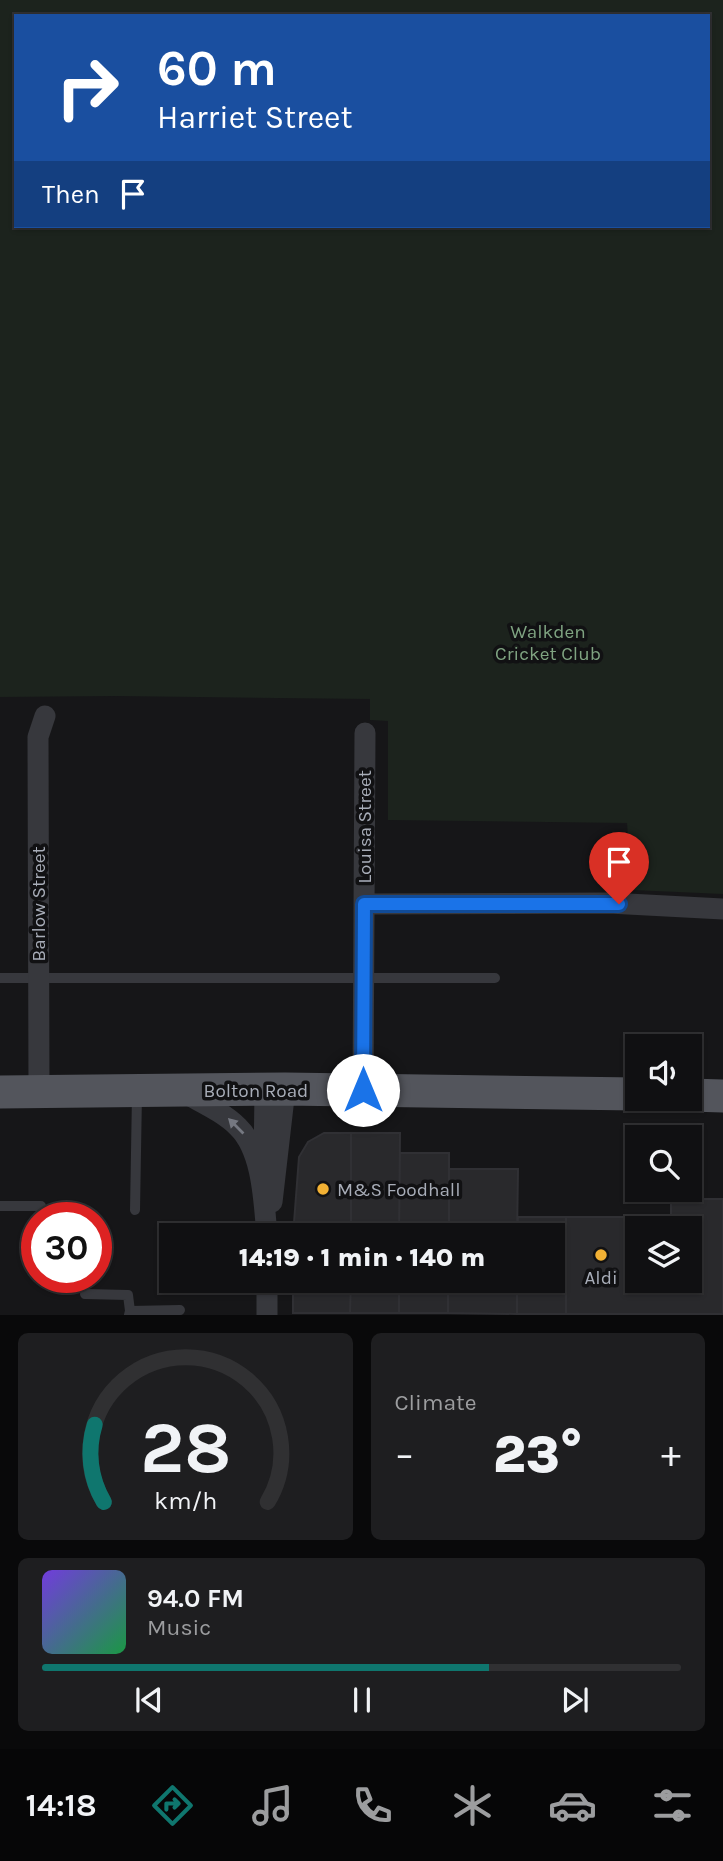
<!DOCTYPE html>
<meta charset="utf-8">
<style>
:root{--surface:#101012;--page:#1e1e20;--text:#f1f3f6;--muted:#9c9d9f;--line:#303032;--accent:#0f766e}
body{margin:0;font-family:Karla,sans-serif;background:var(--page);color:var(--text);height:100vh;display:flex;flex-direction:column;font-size:26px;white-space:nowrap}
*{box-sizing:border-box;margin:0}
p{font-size:23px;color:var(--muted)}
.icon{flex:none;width:38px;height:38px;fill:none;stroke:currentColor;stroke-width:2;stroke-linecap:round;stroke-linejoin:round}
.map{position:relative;height:1315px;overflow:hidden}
.side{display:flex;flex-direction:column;gap:18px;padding:18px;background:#09090a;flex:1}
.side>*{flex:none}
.top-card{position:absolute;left:14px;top:14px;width:696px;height:214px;border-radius:0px;box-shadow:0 2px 5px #0004,0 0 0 2px var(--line);background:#1a4fa0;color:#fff;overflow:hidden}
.buttons{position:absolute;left:625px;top:1034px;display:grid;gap:14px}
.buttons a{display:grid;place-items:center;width:77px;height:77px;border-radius:0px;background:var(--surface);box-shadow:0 2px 5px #0004,0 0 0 2px var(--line);font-size:35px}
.speed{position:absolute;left:21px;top:1202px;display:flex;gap:14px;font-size:35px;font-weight:700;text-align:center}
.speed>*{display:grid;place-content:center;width:91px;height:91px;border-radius:50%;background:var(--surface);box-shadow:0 2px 5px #0004,0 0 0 2px var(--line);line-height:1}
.speed .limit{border:10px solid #d22;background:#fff;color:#111}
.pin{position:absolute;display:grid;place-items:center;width:60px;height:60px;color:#fff;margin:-72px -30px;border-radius:50% 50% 50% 0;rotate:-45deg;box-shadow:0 0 7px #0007}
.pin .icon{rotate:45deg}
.me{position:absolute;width:77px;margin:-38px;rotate:0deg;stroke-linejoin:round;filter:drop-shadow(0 0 5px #0008)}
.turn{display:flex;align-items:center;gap:24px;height:147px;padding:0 28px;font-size:32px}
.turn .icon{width:91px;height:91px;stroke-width:2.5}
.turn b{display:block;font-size:49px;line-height:60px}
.then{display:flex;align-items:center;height:66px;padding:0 28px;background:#0003;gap:14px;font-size:26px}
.big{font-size:52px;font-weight:800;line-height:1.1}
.side .card{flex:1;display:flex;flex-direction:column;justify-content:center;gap:10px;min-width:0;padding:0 24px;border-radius:10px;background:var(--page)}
.side .dial{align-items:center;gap:0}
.dial svg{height:182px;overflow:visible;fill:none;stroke:var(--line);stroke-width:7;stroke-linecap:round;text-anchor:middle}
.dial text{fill:var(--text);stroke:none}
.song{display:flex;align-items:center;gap:21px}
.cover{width:84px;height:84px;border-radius:10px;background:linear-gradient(135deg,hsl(260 70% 55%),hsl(140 70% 35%))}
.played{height:7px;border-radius:4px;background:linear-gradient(90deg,var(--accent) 70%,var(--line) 70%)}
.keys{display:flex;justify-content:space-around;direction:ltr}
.heat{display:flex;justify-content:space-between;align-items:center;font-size:38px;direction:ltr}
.side .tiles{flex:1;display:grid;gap:18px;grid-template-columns:1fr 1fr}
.card:last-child{grid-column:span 2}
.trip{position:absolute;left:159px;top:1223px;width:406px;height:70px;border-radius:0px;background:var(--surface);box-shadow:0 2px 5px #0004,0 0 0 2px var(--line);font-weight:800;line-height:70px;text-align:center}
.tab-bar{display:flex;height:112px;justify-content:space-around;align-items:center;background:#060607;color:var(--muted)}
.tab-bar .icon{width:49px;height:49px}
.tab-bar .active{color:var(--accent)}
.tab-bar b{font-size:32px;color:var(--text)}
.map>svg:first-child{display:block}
.green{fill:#1c231d;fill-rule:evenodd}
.building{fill:#29292c;stroke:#303034;stroke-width:2;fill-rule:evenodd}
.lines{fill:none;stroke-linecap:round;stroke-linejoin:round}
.service{stroke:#37383d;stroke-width:10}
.minor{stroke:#37383d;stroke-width:21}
.primary{stroke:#53555c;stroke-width:33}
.oneway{fill:#757881}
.route-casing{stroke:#114b97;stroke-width:18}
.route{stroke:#1a73e8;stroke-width:12}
.poi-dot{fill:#f2b134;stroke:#111113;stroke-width:2.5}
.labels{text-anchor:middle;stroke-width:7;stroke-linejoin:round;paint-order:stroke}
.park-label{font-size:19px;fill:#7fa381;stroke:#111113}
.street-label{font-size:19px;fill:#a8adb8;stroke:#111113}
.poi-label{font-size:19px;fill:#a8adb8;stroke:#111113;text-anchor:start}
</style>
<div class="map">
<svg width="723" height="1315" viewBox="0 0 723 1315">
<rect width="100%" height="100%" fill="#161618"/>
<path class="green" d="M 0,0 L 723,0 L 723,894 L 632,890 L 627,823 L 388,820 L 388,721 L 370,720 L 370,699 L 116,696 L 0,697 ZM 16,16 L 709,16 L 709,226 L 16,226 Z"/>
<path class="building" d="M 324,1133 L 351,1133 L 351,1236 L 293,1236 L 299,1157 L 308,1142 Z
M 351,1133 L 400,1133 L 399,1236 L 351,1236 Z
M 400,1153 L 449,1153 L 449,1236 L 399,1236 Z
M 449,1169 L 518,1169 L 517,1236 L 449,1236 Z
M 671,1199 L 723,1199 L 723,1314 L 566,1314 L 566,1217 L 671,1217 ZM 637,1228 L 690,1228 L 690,1281 L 637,1281 Z
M 518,1217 L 566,1217 L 566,1314 L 517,1314 L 517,1281 L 553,1281 L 553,1236 L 517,1236 Z
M 293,1281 L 351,1281 L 350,1313 L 293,1313 Z
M 351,1281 L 399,1281 L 399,1313 L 350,1313 Z
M 399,1281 L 448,1281 L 448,1313 L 399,1313 Z
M 448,1281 L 517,1281 L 517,1314 L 448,1313 Z"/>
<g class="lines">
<path class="service" d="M 0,978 L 495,978
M 0,1206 L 41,1206
M 135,1210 L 137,1094
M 85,1294 L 128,1295 L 130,1311
M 129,1315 L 130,1311 L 180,1310"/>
<path class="minor" d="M 364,904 L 609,903 L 723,909
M 363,1090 L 365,733
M 39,1092 L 38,737 L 45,716
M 183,1092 C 202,1103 223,1112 238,1127 C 263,1151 264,1203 267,1236
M 264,1165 L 265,1090
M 272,1202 L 285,1089
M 267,1315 L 267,1281"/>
<path class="primary" d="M 0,1092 L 285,1089 L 637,1094
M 690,1095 L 723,1096"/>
</g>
<defs><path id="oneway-solid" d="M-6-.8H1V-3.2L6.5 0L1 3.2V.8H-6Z" transform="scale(1.75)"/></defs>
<use class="oneway" href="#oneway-solid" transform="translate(236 1126) rotate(-135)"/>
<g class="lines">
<g class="route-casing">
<path id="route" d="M 363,1090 L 364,904 L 619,904"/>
</g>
<use href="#route" class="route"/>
</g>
<g class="poi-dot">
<circle cx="323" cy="1189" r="7"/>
<circle cx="601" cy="1255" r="7"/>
</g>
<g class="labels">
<g class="park-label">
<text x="548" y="638">Walkden<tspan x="548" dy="22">Cricket Club</tspan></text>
</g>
<g class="street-label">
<text transform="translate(364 827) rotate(-90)" y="7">Louisa Street</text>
<text transform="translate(38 904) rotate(-90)" y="7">Barlow Street</text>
<text x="256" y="1097">Bolton Road</text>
</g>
<g class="poi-label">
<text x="337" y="1196">M&amp;S Foodhall</text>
<text x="601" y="1284" text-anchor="middle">Aldi</text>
</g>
</g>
</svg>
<div class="buttons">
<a><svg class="icon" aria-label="sound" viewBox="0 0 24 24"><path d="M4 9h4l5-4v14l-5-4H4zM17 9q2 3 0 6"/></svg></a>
<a><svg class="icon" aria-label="search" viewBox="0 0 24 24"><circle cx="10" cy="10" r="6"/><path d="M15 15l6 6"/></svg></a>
<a><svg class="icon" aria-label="layers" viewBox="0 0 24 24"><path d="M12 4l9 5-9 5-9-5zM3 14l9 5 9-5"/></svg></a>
</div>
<div class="speed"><div class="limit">30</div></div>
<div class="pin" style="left:619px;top:904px;background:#d93025"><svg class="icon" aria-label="arrive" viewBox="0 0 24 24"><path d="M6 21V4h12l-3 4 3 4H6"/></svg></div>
<svg class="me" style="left:363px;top:1090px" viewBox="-20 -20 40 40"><circle r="19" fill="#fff"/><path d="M0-13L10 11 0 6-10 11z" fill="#1a73e8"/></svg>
<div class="trip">14:19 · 1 min · 140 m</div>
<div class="top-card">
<div class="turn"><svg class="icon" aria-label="right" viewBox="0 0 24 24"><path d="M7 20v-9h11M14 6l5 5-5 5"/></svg><div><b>60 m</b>Harriet Street</div></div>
<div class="then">Then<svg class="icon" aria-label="arrive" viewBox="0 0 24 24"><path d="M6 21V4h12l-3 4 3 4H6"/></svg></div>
</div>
</div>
<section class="side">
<div class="tiles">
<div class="card dial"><svg viewBox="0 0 100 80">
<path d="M14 69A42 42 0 1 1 86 69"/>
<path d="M14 69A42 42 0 0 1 10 35" stroke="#0f766e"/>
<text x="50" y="56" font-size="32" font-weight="700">28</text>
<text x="50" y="72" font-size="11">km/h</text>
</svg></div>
<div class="card"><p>Climate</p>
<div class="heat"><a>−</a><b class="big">23°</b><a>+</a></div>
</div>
<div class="card">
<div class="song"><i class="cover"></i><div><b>94.0 FM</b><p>Music</p></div></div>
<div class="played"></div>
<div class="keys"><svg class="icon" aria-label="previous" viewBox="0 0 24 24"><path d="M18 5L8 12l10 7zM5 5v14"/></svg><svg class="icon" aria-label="pause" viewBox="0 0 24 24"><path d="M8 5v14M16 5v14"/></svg><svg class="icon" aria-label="next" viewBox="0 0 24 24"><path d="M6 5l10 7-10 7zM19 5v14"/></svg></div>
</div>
</div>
</section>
<nav class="tab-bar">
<b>14:18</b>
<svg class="icon active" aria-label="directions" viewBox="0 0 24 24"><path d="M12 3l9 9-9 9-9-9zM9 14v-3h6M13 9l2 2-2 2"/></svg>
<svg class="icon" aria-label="music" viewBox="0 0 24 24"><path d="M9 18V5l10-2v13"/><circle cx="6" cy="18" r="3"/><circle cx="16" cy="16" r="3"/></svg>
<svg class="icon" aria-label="phone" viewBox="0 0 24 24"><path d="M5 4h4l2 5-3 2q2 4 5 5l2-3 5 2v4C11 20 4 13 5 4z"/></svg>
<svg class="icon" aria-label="climate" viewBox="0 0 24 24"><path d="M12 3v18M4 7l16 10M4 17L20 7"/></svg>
<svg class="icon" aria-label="car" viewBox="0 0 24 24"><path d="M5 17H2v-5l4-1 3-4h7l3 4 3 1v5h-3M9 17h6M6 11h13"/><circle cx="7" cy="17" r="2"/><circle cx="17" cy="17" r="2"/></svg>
<svg class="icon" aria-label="filters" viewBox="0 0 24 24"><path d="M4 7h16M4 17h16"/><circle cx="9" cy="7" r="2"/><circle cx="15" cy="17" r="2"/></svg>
</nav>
